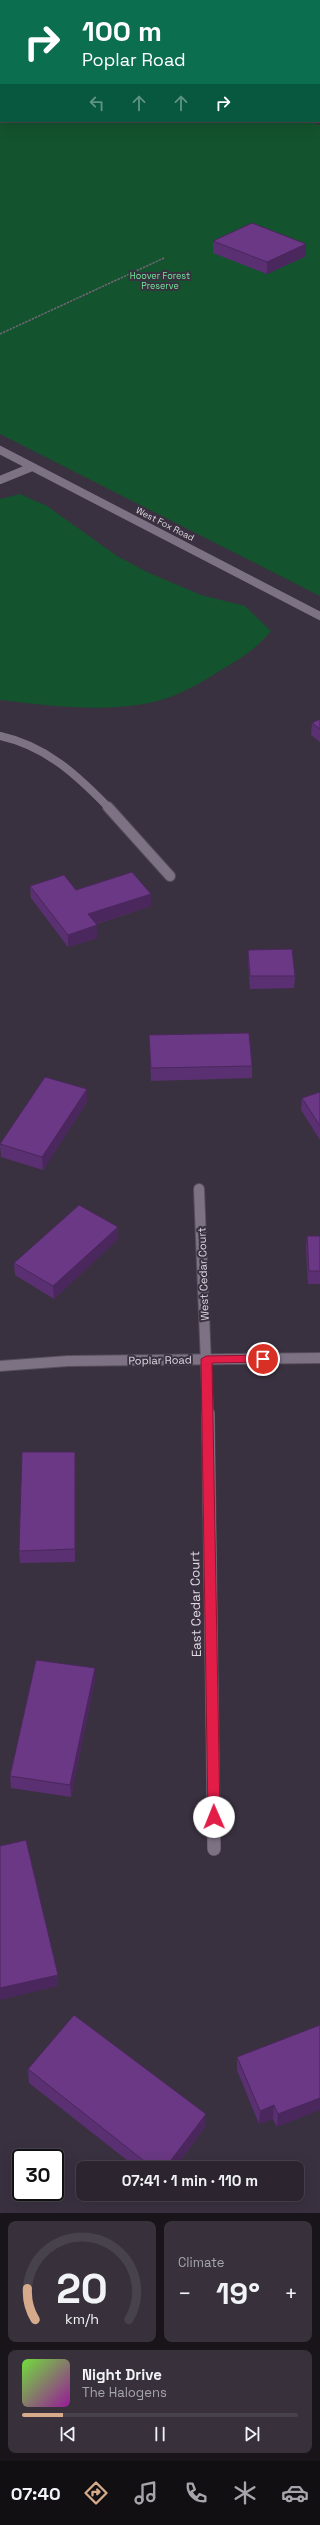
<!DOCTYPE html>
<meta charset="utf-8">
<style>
:root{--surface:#2c2530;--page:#38313c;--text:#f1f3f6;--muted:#a6a5ab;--line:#48424c;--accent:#d6ab8b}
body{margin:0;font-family:"Space Grotesk",sans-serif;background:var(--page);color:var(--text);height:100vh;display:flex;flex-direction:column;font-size:15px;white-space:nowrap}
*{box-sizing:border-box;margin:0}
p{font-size:13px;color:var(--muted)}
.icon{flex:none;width:22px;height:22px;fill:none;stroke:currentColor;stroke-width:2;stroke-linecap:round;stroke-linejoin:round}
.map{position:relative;height:2213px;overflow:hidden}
.side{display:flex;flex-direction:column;gap:8px;padding:8px;background:#18141a;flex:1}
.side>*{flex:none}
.hud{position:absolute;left:0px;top:0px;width:320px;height:122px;box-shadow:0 4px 16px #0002,0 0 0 1px var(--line);background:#0b6e4f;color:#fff;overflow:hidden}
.speed{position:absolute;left:12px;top:2149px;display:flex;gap:8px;font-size:20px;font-weight:700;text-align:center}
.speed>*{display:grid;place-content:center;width:52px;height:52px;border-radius:50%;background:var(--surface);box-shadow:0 4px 16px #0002,0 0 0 1px var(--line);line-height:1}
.speed .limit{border:2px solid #111;border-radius:6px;background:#fff;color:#111}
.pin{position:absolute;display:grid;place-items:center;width:34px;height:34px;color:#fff;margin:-17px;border:2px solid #fff;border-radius:50%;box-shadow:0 1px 4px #0007}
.me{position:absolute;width:44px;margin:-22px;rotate:359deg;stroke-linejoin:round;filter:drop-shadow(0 0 3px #0008)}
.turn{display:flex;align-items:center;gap:14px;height:84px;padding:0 16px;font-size:18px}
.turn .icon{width:52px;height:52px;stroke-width:2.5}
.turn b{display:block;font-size:28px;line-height:34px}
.lanes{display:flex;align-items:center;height:38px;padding:0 16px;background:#0003;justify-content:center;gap:20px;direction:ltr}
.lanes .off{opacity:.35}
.big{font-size:30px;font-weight:600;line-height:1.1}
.side .widget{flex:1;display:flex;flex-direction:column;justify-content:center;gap:6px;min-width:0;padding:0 14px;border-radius:8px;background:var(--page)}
.side .dial{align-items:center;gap:0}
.dial svg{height:104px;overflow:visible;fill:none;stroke:var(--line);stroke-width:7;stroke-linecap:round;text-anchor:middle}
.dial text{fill:var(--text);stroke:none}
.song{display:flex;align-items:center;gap:12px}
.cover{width:48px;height:48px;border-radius:6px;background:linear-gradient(135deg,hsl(100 70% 55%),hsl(300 70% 35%))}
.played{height:4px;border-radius:2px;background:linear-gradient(90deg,var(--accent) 15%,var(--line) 15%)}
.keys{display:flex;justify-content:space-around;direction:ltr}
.heat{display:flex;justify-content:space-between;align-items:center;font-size:22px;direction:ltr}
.side .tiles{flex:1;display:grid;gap:8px;grid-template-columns:1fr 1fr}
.widget:last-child{grid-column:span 2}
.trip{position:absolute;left:76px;top:2161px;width:228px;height:40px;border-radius:8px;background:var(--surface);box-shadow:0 4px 16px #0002,0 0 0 1px var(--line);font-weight:600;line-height:40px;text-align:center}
.tabs{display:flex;height:64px;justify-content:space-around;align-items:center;background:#120f13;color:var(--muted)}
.tabs .icon{width:28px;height:28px}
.tabs .active{color:var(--accent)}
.tabs b{font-size:18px;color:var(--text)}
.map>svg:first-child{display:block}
.green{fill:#13532d}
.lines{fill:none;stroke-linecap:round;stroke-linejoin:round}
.minor-far3-casing{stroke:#564e5b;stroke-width:6}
.minor-far2-casing{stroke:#564e5b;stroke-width:8}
.minor-far1-casing{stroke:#564e5b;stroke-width:12}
.minor-casing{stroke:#564e5b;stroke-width:14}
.path{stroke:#6f6775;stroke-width:1.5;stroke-dasharray:2.5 1;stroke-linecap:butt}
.minor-far3{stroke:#7d7284;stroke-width:5.5}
.minor-far2{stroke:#7d7284;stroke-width:8}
.minor-far1{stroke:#7d7284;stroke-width:10}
.minor{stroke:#7d7284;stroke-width:13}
.wall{fill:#5b3072}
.shaded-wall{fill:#4a275c}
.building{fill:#6a3884;stroke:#4a275c}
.route{fill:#e11d48;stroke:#92132f}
.labels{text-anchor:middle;stroke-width:4;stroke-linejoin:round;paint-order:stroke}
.far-park-label{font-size:9px;fill:#70ea9a;stroke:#3a3140}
.far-street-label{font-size:9px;fill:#dfd9e3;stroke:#3a3140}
.street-label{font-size:11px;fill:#dfd9e3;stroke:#3a3140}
.near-street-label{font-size:13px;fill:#dfd9e3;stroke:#3a3140}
</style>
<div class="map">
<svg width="320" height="2213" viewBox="0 0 320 2213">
<rect width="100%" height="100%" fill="#3a3140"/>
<path class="green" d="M 0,0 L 320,0 L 320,111 L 319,1 L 1,1 L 1,8 Z
M 0,21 L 1,121 L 307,121 L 320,125 L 320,596 L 0,434 Z
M 20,494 L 47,506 L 117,556 L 147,572 L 201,595 L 245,606 L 271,631 C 254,651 242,657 221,670 C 202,682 182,694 161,700 C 110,714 52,706 0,700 L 0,499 Z"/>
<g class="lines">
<g class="minor-far3-casing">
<path id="minor-far3" d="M 29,0 L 32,1"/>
</g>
<g class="minor-far2-casing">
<path id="minor-far2" d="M 0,450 L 320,616
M 0,480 L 32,467
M 0,736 C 46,746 77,775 109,808"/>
</g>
<g class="minor-far1-casing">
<path id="minor-far1" d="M 108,807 L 170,876
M 199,1189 L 208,1414
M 0,1366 L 68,1361 L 320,1358"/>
</g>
<g class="minor-casing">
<path id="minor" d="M 208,1413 L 214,1849"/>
</g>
<path class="path" d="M 209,1 L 213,0
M 0,334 L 164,258"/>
<use href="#minor-far3" class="minor-far3"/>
<use href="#minor-far2" class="minor-far2"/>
<use href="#minor-far1" class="minor-far1"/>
<use href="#minor" class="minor"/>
</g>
<path class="wall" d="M 213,241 L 306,244 L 306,256 L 267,274 L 213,253 Z
M 320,719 L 320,742 L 311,735 L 312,723 Z
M 30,886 L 76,890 L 151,906 L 96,924 L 97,938 L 68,947 L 31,898 Z
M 248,950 L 295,976 L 294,988 L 250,989 L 248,962 Z
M 149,1035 L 252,1066 L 252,1078 L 151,1081 Z
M 87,1089 L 87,1102 L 43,1170 L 1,1157 L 0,1144 Z
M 320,1092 L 320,1140 L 301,1110 L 302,1098 Z
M 307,1236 L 320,1236 L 320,1284 L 308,1284 L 306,1249 Z
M 118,1239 L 54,1299 L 15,1275 L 14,1263 Z
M 75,1452 L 75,1562 L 20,1563 L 19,1551 Z
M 95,1668 L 95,1680 L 71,1797 L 11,1788 L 10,1776 Z
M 320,2025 L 277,2127 L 273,2119 L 259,2124 L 237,2070 L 237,2057 Z
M 28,2069 L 205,2127 L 175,2168 L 137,2168 L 29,2083 Z"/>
<path class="shaded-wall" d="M 306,244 L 306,256 L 267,274 L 267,262 Z
M 151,894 L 151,906 L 88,926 L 88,914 Z
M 97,925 L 97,938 L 68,947 L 68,935 Z
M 87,1089 L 87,1102 L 43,1170 L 42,1157 Z
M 118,1227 L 118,1239 L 54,1299 L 53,1286 Z
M 75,1452 L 76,1464 L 75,1562 Z
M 95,1668 L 95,1680 L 71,1797 L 70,1785 Z
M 58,1975 L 58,1986 L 0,2000 L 0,1988 Z
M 320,2098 L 320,2110 L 277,2127 L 278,2114 Z
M 274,2105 L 273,2119 L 259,2124 L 260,2111 Z
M 206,2114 L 205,2127 L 175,2168 L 165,2168 Z"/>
<path class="building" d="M 252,223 L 306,244 L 267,262 L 213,241 Z
M 320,719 L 320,729 L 312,723 Z
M 132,872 L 151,894 L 88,914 L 97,925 L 68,935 L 30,886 L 64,875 L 76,890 Z
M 292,949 L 295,976 L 250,976 L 248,950 Z
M 249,1033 L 252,1066 L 151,1068 L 149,1035 Z
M 45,1077 L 87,1089 L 42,1157 L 0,1144 Z
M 320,1092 L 320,1126 L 302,1098 Z
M 79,1205 L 118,1227 L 53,1286 L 14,1263 Z
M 307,1236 L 320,1236 L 320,1271 L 309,1271 Z
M 22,1452 L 75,1452 L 75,1549 L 19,1551 Z
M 36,1660 L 95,1668 L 70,1785 L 10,1776 Z
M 26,1840 L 58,1975 L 0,1988 L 0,1846 Z
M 74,2015 L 206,2114 L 165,2168 L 153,2168 L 28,2069 Z
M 320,2025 L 320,2098 L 278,2114 L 274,2105 L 260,2111 L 237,2057 Z"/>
<path class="route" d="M 263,1355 L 268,1359 L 263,1362 L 212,1363 L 220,1817 L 214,1823 L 208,1817 L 201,1359 L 206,1356 Z"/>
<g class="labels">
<g class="far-park-label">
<text x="160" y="279">Hoover Forest<tspan x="160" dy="10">Preserve</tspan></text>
</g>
<g class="far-street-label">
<text transform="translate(165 524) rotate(27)" y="3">West Fox Road</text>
</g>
<g class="street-label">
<text transform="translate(203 1274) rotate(-92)" y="4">West Cedar Court</text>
<text transform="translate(160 1360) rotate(-1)" y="4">Poplar Road</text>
</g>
<g class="near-street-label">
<text transform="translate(195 1604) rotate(-91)" y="5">East Cedar Court</text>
</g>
</g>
</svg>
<div class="speed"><div class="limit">30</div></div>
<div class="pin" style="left:263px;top:1359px;background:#d93025"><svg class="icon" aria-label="arrive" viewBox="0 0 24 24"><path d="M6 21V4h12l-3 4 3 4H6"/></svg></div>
<svg class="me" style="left:214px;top:1817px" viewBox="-20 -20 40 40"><circle r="19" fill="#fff"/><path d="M0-13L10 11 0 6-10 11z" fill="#e11d48"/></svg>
<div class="trip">07:41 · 1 min · 110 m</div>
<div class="hud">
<div class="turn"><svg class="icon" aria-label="right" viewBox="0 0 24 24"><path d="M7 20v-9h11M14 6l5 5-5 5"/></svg><div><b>100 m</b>Poplar Road</div></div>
<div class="lanes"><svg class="icon off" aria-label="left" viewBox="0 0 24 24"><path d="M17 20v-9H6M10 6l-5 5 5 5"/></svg><svg class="icon off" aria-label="ahead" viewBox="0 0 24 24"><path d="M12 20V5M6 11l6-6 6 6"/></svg><svg class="icon off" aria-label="ahead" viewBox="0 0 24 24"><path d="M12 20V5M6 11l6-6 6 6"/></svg><svg class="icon" aria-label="right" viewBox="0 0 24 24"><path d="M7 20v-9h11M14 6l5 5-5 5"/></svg></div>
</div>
</div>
<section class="side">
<div class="tiles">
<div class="widget dial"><svg viewBox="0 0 100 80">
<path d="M14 69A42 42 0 1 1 86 69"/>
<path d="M14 69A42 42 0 0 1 8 45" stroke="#d6ab8b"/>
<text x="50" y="56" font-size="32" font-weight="700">20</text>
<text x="50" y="72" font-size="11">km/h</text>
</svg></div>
<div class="widget"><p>Climate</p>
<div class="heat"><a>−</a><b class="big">19°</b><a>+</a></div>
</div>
<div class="widget">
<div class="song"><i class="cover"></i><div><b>Night Drive</b><p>The Halogens</p></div></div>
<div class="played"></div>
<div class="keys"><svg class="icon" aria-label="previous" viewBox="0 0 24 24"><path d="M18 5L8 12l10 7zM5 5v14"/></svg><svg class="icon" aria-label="pause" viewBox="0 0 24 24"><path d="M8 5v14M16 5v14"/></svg><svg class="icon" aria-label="next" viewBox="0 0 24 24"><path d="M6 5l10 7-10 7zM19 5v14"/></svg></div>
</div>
</div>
</section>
<nav class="tabs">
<b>07:40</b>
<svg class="icon active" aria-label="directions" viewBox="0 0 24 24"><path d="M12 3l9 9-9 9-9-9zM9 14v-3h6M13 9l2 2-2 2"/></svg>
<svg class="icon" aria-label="music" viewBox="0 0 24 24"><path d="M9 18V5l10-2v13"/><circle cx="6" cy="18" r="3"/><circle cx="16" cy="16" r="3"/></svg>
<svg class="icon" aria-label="phone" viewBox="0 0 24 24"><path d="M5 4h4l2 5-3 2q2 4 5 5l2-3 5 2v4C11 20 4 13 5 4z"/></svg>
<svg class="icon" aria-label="climate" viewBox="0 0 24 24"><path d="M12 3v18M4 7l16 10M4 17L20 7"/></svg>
<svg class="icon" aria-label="car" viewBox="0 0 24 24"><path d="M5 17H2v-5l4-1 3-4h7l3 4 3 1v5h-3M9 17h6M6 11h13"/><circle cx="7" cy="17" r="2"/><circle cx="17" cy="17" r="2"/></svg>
</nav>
